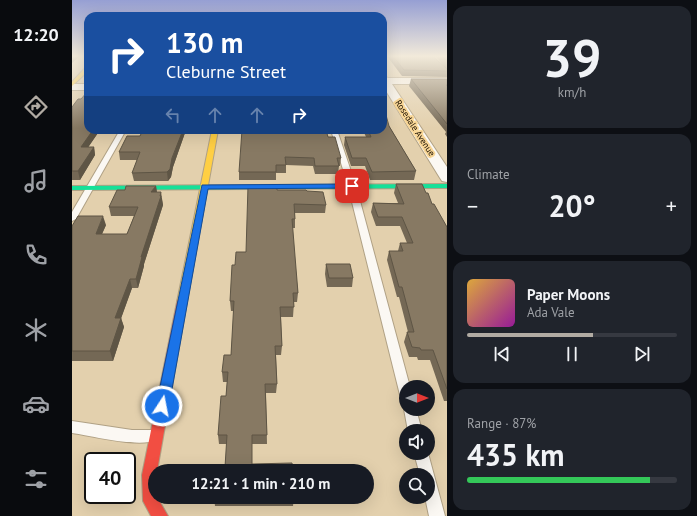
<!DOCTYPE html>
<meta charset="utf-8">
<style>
:root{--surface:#171b24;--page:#20242c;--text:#f1f3f6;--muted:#9ea1a6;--line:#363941;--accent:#b1aba3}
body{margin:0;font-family:"PT Sans",sans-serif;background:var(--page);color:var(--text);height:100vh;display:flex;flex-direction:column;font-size:15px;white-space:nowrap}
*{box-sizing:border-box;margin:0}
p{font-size:13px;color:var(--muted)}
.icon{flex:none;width:22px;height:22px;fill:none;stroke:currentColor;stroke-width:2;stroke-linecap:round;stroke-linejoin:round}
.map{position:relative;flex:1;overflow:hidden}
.drawer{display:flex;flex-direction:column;gap:6px;padding:6px;background:#0d0f14;width:250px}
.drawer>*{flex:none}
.top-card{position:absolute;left:12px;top:12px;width:303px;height:122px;border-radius:12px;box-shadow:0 4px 16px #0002;background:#1a4fa0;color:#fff;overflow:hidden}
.needle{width:26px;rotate:90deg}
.tools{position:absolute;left:327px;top:380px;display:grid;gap:8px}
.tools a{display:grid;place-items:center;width:36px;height:36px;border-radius:50%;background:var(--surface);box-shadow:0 4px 16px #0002;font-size:20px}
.speed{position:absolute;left:12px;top:452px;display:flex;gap:8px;font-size:20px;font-weight:700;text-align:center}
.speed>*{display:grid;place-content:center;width:52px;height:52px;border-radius:50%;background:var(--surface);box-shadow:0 4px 16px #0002;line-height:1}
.speed .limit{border:2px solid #111;border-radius:6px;background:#fff;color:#111}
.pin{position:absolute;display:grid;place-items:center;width:34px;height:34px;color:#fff;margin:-17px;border-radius:8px;box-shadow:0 2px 6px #0006}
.me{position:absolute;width:44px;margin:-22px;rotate:11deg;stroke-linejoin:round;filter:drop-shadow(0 0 3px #0008)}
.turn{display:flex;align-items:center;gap:14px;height:84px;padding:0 16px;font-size:18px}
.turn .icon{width:52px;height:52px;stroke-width:2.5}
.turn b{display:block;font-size:28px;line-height:34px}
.lanes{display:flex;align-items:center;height:38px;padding:0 16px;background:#0003;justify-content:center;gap:20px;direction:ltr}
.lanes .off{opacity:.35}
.big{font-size:30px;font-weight:600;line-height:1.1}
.drawer .tile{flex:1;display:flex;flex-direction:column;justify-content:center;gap:6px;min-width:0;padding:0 14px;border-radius:12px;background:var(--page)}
.drawer .dial{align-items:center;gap:0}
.dial b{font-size:52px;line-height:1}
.song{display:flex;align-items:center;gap:12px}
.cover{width:48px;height:48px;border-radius:6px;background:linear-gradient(135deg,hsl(40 70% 55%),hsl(300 70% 35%))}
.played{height:4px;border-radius:2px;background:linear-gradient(90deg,var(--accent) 60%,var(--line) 60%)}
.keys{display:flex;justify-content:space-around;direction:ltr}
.heat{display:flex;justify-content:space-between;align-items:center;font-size:22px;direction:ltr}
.charge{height:6px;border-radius:3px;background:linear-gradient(90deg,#34c759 87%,var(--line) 0)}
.trip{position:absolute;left:76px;top:464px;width:226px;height:40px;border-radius:20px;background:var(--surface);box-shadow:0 4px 16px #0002;font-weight:600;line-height:40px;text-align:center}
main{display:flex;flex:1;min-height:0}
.dock{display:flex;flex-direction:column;width:72px;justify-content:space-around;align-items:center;background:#090b0e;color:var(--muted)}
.dock .icon{width:28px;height:28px}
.dock .current{color:var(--accent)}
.dock b{font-size:18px;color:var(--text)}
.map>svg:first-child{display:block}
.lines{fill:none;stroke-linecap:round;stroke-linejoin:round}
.lane-casing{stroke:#b0a185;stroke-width:2}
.street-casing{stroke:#b0a185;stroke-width:2}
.fast-casing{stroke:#b0a185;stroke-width:2}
.slow-casing{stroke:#b0a185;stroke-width:2}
.jam-casing{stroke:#b0a185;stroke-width:2}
.lane{fill:#fbf8f3;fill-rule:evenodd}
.street{fill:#fbf8f3;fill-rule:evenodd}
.fast{fill:#16e098;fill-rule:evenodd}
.slow{fill:#ffcf43;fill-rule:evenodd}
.jam{fill:#f24e42;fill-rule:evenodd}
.wall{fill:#746855}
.shaded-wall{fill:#5e5545}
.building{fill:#877963;stroke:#5e5545}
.route{fill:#1a73e8;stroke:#114b97}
.labels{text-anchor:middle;stroke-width:4;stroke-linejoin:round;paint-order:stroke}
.far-street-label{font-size:9px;fill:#1c1000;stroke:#f9d797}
</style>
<main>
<nav class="dock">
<b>12:20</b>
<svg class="icon current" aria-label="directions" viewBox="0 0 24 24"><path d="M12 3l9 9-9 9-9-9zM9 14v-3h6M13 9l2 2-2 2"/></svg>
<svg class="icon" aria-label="music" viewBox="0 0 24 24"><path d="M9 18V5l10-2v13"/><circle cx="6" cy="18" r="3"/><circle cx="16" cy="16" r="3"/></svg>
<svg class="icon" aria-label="phone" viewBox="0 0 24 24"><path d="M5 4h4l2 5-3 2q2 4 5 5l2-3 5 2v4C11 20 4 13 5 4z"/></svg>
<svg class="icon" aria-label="climate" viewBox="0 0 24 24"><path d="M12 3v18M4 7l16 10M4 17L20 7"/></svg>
<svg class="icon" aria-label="car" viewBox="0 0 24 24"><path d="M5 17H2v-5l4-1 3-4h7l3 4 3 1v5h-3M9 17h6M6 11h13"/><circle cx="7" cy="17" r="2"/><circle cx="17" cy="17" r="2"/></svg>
<svg class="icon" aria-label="filters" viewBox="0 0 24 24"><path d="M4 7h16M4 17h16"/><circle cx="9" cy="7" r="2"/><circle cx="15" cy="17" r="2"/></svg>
</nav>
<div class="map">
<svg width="375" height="516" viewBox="0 0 375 516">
<rect width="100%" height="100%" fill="#e3d0ad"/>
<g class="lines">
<g class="lane-casing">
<path id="lane" d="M 48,130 L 54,130 L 4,219 L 0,221 L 0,212 Z
M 259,130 L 265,130 L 284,186 L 338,387 L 334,387 L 334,400 L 330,399 L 328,395 L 276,186 Z
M 334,405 L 334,409 L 344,409 L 350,431 L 336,431 L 332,409 Z
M 0,421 L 60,430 L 80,430 L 85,432 L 87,436 L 85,440 C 66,448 21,436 0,433 Z
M 342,453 L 356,453 L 373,516 L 357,516 L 353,497 L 356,497 L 356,475 L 348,475 Z"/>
</g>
<g class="street-casing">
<path id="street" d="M 311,75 L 316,78 L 375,78 L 375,84 L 320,84 L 375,167 L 375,182 L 370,181 L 368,178 L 311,86 Z
M 0,84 L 16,84 L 16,90 L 0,90 Z"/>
</g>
<g class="fast-casing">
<path id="fast" d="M 375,184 L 375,188 L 0,190 L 0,186 Z"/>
</g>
<g class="slow-casing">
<path id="slow" d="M 14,67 L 16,67 L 16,71 L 0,86 L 0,82 Z
M 140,130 L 146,130 L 115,302 L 114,305 L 106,305 L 105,302 Z"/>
</g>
<g class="jam-casing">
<path id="jam" d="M 110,298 L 114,299 L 115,302 L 85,471 L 83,471 L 83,497 L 85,497 L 96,516 L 79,516 L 71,501 L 70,475 L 105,302 L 106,299 Z"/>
</g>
<use href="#lane" class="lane"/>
<use href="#street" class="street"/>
<use href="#fast" class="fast"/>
<use href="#slow" class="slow"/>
<use href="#jam" class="jam"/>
</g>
<path class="wall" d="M 315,56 L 361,56 L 375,69 L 375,77 L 330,76 Z
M 363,56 L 375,56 L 375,69 Z
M 339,79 L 375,79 L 375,137 L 373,134 L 374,132 L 337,86 Z
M 9,99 L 28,130 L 16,147 L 22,147 L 23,155 L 8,180 L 0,180 L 0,107 Z
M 317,126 L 344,171 L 342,180 L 298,180 L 293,166 L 279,166 L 272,145 L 273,137 L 294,137 L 291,130 L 311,130 Z
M 71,130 L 114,130 L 101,167 L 99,177 L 96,181 L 62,181 L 60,173 L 65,160 L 48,160 L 47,152 L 68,136 Z
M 256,137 L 269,158 L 268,166 L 267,166 L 266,174 L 243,174 L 241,166 L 214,165 L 214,173 L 204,173 L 204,180 L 167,180 L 167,172 Z
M 324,184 L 360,204 L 375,227 L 375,401 L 372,401 L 358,360 L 346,360 L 345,357 L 337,357 L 332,342 L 335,332 L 336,332 L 327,297 L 325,297 L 315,260 L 317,251 L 326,251 L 328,243 L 335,243 L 328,226 L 304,226 L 299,212 L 301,203 L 326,203 L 322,193 Z
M 84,186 L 85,192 L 90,200 L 91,205 L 72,264 L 72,266 L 66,288 L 60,288 L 49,318 L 52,327 L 41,361 L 0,361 L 0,226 L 34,225 L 30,234 L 55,234 L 62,216 L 39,216 L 37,207 L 53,190 Z
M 205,190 L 235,191 L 254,205 L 253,213 L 223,213 L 223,228 L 220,228 L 226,293 L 225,302 L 222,302 L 221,317 L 209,317 L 210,346 L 209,355 L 204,355 L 205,384 L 204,393 L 194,393 L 195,444 L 180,444 L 153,467 L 155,444 L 147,444 L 146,435 L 154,396 L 155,382 L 151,382 L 150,372 L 159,355 L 162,311 L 159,311 L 158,301 L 163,265 L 174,252 Z
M 254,264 L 281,278 L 280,287 L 255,287 L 253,274 Z
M 142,497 L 222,497 L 221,506 L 143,506 Z"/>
<path class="shaded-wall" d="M 0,56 L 8,56 L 0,63 Z
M 21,130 L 28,130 L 11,155 L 9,147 Z
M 111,130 L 114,130 L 101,167 L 99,177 L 96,181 L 95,172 Z
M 22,147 L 23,155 L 8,180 L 6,171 Z
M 84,186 L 85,194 L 79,192 Z
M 89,192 L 91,205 L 72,264 L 72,266 L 66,288 L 64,279 L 69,257 Z
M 31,216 L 34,225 L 26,243 L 24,234 Z
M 58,279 L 60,288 L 46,327 L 43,318 Z
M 49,318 L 52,327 L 41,361 L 38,351 Z"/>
<path class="building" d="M 321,56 L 361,56 L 375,69 L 375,71 L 332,70 Z
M 370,56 L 375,56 L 375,61 Z
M 339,79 L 375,79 L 375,85 L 374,85 L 375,86 L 375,124 Z
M 16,91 L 16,130 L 21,130 L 9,147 L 22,147 L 6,171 L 0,171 L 0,107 L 6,99 L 9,99 Z
M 311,110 L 314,115 L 317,126 L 344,171 L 300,172 L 294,158 L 280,158 L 273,137 L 299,137 L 296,130 L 311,130 Z
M 71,130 L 111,130 L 100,158 L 98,169 L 95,172 L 60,173 L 68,152 L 47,152 L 55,136 L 68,136 Z
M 170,130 L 254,130 L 256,137 L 263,137 L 269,158 L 265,158 L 267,166 L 243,166 L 242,158 L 213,157 L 214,165 L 204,165 L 204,172 L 167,172 Z
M 324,184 L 350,184 L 354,193 L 356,193 L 360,204 L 362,204 L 375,227 L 375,389 L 361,350 L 349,350 L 348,348 L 340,347 L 335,332 L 342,332 L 330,287 L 327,287 L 317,251 L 331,251 L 328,243 L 341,243 L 330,217 L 306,217 L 301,203 L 332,204 Z
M 205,185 L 205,190 L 234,190 L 235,191 L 251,192 L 254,205 L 222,204 L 223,219 L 220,219 L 226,293 L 221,293 L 222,307 L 208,307 L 210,346 L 203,346 L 205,384 L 193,384 L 195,435 L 180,435 L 180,464 L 220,463 L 221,471 L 143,471 L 144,467 L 153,467 L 155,435 L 146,435 L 149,396 L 154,396 L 156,372 L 150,372 L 152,355 L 159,355 L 162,301 L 158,301 L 160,265 L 163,265 L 164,252 L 174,252 L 176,186 Z
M 54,186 L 84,186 L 79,192 L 89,192 L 88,196 L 89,196 L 69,257 L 70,257 L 64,279 L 58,279 L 43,318 L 49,318 L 38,351 L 0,351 L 0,226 L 6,216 L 31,216 L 24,234 L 55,234 L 66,207 L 37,207 L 45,190 L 53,190 Z
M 254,264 L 278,264 L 281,278 L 257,278 Z
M 142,497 L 216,497 L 142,498 Z"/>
<linearGradient id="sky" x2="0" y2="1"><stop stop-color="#969fd3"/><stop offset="0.44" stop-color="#f2eada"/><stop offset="1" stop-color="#f2eada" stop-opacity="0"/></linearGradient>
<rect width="375" height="128" fill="url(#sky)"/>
<path class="route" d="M 280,184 L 283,185 L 283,188 L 136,189 L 97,406 L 95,410 L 90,412 L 86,410 L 84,406 L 130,185 Z"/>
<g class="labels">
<g class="far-street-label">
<text transform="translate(343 128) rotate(57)" y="3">Rosedale Avenue</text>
</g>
</g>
</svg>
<div class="tools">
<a><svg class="needle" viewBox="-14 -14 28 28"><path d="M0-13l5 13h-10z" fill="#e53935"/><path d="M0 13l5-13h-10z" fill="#9ea1a6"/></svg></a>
<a><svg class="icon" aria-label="sound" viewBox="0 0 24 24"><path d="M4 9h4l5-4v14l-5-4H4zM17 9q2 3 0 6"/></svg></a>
<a><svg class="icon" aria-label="search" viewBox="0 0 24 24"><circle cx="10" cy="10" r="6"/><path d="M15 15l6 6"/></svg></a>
</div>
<div class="speed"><div class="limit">40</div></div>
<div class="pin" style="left:280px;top:186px;background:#d93025"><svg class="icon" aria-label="arrive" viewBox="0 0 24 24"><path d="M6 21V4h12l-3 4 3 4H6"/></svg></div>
<svg class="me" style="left:90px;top:406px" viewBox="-20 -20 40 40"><circle r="17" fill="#1a73e8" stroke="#fff" stroke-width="3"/><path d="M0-11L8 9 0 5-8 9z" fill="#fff"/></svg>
<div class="trip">12:21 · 1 min · 210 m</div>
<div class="top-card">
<div class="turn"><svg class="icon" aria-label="right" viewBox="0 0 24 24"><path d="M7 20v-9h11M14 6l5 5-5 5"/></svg><div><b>130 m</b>Cleburne Street</div></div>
<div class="lanes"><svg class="icon off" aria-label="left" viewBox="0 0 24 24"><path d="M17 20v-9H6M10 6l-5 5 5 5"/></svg><svg class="icon off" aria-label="ahead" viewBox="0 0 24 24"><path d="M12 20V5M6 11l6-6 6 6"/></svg><svg class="icon off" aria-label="ahead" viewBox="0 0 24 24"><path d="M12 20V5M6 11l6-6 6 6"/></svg><svg class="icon" aria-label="right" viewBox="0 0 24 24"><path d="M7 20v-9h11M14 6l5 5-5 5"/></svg></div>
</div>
</div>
<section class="drawer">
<div class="tile dial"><b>39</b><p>km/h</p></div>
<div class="tile"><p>Climate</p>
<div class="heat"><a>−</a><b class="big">20°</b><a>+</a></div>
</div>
<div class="tile">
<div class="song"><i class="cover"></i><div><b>Paper Moons</b><p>Ada Vale</p></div></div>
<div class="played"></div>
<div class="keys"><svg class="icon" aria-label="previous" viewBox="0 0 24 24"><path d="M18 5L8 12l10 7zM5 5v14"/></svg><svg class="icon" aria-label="pause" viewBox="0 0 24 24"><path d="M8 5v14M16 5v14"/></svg><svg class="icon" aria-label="next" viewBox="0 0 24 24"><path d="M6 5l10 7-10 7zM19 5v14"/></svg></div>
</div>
<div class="tile"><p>Range · 87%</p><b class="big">435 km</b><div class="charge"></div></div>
</section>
</main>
